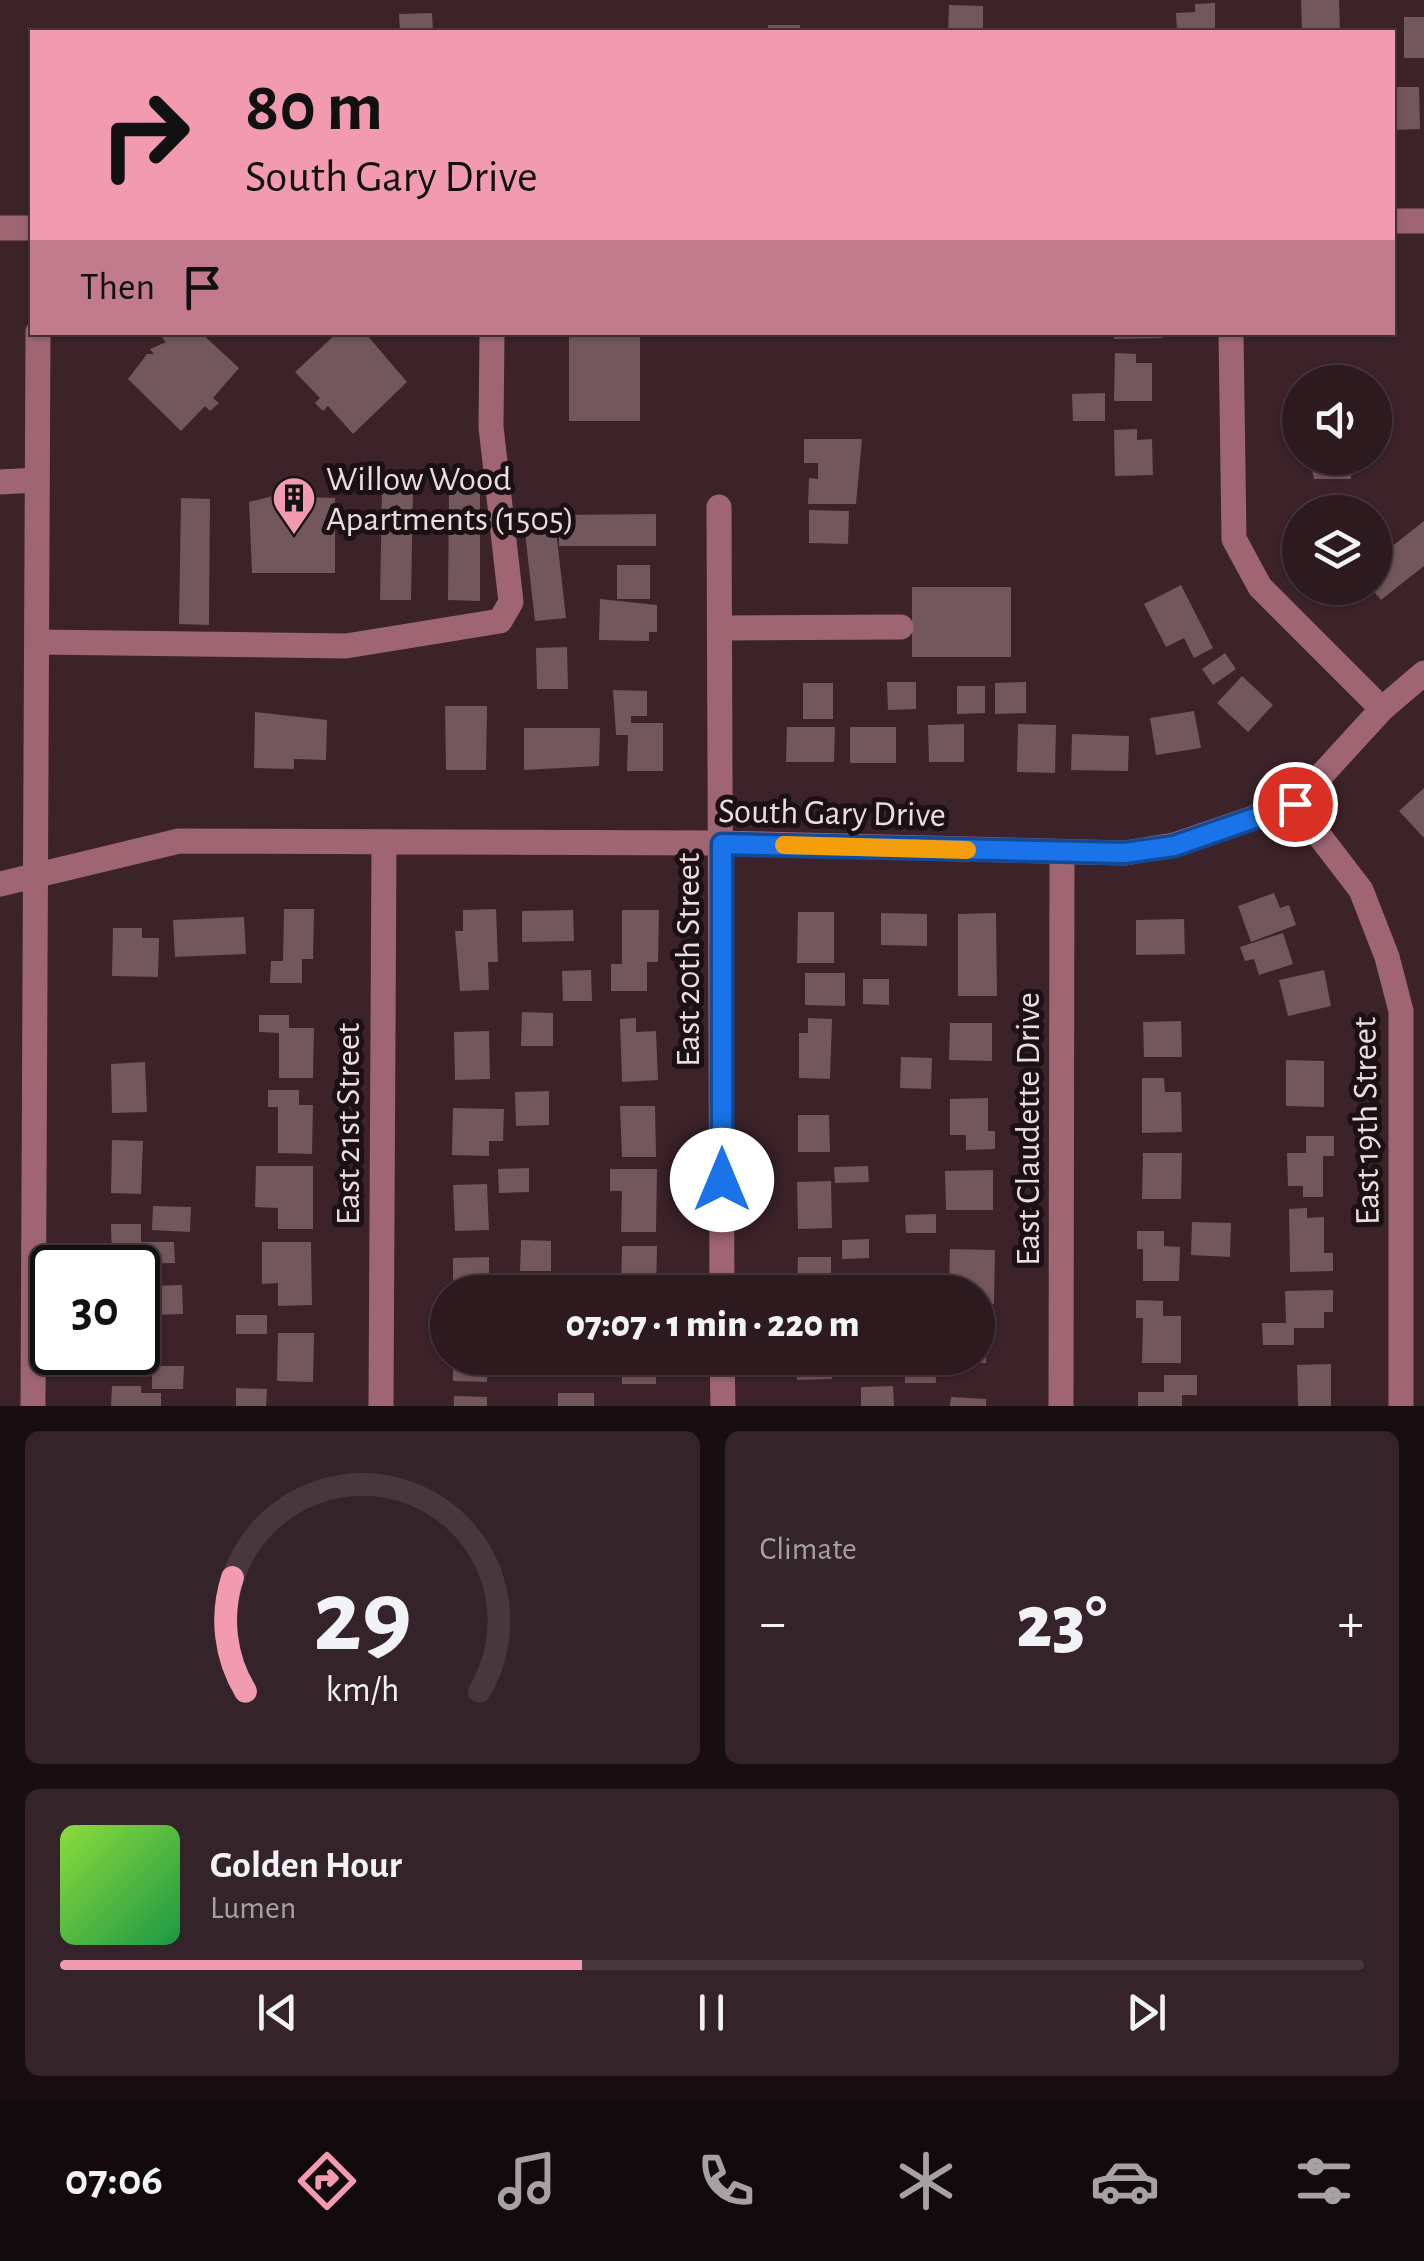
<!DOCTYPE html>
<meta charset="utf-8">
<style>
:root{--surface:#2c1a1f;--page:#342328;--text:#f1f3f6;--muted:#a6a1a4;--line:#48383d;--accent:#f29aaf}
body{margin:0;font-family:"Alegreya Sans",sans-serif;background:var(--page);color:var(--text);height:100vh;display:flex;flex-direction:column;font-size:38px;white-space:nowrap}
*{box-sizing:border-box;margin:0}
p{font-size:32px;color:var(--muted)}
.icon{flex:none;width:55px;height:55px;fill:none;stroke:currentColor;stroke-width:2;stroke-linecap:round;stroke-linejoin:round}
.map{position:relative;height:1406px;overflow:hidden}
.panel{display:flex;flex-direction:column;gap:25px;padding:25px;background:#180e11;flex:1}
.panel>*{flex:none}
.hud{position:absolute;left:30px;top:30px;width:1365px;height:305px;border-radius:0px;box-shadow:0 2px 8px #0004,0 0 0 2px var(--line);background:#f29aaf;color:#111;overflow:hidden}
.buttons{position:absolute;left:1282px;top:365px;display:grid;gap:20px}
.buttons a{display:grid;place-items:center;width:110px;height:110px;border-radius:50%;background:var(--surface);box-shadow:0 2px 8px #0004,0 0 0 2px var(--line);font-size:50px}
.speed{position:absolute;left:30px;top:1245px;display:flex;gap:20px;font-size:50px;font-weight:700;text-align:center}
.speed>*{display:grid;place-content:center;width:130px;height:130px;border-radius:50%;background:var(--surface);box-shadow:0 2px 8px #0004,0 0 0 2px var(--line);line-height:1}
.speed .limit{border:5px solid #111;border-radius:15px;background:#fff;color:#111}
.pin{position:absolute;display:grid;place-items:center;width:85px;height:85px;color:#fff;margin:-42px;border:5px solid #fff;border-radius:50%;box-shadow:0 2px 10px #0007}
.me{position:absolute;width:110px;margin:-55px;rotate:0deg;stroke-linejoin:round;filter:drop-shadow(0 0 8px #0008)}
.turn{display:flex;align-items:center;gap:35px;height:210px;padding:0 50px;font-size:45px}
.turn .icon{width:130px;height:130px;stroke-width:2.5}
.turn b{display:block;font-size:70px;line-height:85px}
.then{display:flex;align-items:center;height:95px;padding:0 50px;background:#0003;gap:20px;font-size:38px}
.big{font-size:75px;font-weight:800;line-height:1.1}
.panel .widget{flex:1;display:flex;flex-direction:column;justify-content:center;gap:15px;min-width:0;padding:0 35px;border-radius:15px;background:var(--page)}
.panel .dial{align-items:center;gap:0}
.dial svg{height:260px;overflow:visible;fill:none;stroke:var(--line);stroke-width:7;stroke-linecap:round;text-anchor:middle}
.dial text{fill:var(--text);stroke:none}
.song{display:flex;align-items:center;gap:30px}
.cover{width:120px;height:120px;border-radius:15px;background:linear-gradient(135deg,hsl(90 70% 55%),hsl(140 70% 35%))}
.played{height:10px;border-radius:5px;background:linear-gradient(90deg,var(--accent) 40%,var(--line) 40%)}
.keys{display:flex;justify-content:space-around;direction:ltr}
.heat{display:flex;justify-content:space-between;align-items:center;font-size:55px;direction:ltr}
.panel .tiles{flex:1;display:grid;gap:25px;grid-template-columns:1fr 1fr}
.widget:last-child{grid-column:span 2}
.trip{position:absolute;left:430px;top:1275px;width:565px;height:100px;border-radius:50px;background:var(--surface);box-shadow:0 2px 8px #0004,0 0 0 2px var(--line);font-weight:800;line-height:100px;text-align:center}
.tabs{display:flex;height:160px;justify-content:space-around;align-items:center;background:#120a0c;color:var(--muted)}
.tabs .icon{width:70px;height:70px}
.tabs .active{color:var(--accent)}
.tabs b{font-size:45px;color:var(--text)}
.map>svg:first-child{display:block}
.building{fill:#72575d}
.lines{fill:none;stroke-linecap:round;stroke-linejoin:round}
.minor{stroke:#9f6573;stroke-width:25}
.route-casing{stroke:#114b97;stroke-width:25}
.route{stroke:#1a73e8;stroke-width:18}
.slow{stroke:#f59e0b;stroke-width:18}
.labels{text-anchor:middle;stroke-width:10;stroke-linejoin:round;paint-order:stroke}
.poi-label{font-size:35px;fill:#ecdcdf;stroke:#1b1013;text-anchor:start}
.street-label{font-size:35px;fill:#ecdcdf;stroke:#1b1013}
</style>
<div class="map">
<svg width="1424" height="1406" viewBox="0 0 1424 1406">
<rect width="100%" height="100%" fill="#3b2329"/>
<path class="building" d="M 1301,0 L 1339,0 L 1340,32 L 1302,32 Z
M 1215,3 L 1215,32 L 1177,32 L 1176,13 L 1195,12 L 1195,4 Z
M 949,5 L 983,6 L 983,32 L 948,32 Z
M 432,13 L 433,32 L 400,32 L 399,14 Z
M 1404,17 L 1424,17 L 1424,58 L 1404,58 Z
M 768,25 L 800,25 L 800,32 L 768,32 Z
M 1392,87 L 1419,87 L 1420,129 L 1392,130 Z
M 167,332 L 200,332 L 239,368 L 213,398 L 219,403 L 210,411 L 205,406 L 181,431 L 128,379 L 147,354 L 154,354 L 150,349 L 166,342 L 162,338 Z
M 338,332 L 366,334 L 407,382 L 353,434 L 328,406 L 323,411 L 315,403 L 320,398 L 295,372 Z
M 569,332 L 640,332 L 640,421 L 569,421 Z
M 1114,332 L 1163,332 L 1163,338 L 1114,339 Z
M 1306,332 L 1350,332 L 1350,336 L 1306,337 Z
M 1115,353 L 1136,354 L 1136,363 L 1152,363 L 1152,401 L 1114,401 Z
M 1346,373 L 1346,382 L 1314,382 L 1313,374 Z
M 1105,393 L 1105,421 L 1073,421 L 1072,394 Z
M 1137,429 L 1137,440 L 1152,439 L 1153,475 L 1115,476 L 1114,430 Z
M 804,439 L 862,439 L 856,504 L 808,504 L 809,478 L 818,479 L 818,463 L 804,463 Z
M 1309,458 L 1350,458 L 1351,479 L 1314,479 Z
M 382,488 L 413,489 L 411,600 L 380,600 Z
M 449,489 L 480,489 L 480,601 L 448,600 Z
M 273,496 L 335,498 L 335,573 L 252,573 L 249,502 Z
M 1358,497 L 1368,512 L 1312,512 L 1332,500 L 1338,509 Z
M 181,498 L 210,499 L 209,625 L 179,624 Z
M 809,510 L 849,511 L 848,544 L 809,543 Z
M 656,514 L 656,546 L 559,546 L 559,515 Z
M 555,521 L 566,618 L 535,621 L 524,524 Z
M 1424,521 L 1424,566 L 1381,600 L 1371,588 L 1375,588 L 1375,560 Z
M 617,565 L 650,565 L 650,599 L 617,599 Z
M 1181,585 L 1213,648 L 1194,658 L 1184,638 L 1166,647 L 1144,604 Z
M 912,587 L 1011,587 L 1011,657 L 912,657 Z
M 600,599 L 657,605 L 657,632 L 649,632 L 649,641 L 599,640 Z
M 567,647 L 568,689 L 537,689 L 536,648 Z
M 1225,653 L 1236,669 L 1213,685 L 1202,669 Z
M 1242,676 L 1273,705 L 1248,732 L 1217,703 Z
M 887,682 L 916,682 L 916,709 L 888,710 Z
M 1026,682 L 1026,713 L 995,714 L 995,683 Z
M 803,683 L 833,683 L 833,719 L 803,719 Z
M 957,686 L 985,686 L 985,713 L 957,714 Z
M 613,690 L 647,691 L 647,716 L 631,716 L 631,723 L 663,723 L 663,771 L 627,771 L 628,735 L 616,735 Z
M 445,706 L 487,706 L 486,770 L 446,770 Z
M 1194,711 L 1201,748 L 1156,755 L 1150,718 Z
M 255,712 L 327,720 L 326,760 L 294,759 L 294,769 L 254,768 Z
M 964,724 L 964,762 L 929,762 L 928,725 Z
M 1018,724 L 1056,725 L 1055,773 L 1017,772 Z
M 787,727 L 835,727 L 834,762 L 786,762 Z
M 850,727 L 896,727 L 896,763 L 850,763 Z
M 524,728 L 600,728 L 599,766 L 524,770 Z
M 1072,734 L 1129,736 L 1128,771 L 1071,770 Z
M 1424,788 L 1424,838 L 1399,811 Z
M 1274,893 L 1280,908 L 1289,905 L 1296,925 L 1251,942 L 1238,906 Z
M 284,909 L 314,909 L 313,959 L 302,959 L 302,983 L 270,983 L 271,961 L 283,961 Z
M 496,909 L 498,962 L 488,962 L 489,990 L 460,991 L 455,931 L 463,931 L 463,910 Z
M 573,910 L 574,941 L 522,942 L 522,911 Z
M 622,910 L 659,910 L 658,962 L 647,962 L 647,991 L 611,991 L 611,964 L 622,964 Z
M 798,912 L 834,912 L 834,963 L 797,963 Z
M 881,913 L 927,914 L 927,946 L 881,945 Z
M 996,913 L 997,996 L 958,996 L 958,914 Z
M 244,917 L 246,954 L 175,957 L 173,920 Z
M 1184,919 L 1185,954 L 1136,955 L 1136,920 Z
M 113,928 L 142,928 L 142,938 L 159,938 L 158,977 L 112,976 Z
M 1283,933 L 1293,964 L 1259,975 L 1254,959 L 1245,961 L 1240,947 Z
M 591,970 L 592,1001 L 563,1001 L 562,971 Z
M 1324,970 L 1331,1006 L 1288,1016 L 1279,980 Z
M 805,973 L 845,973 L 845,1006 L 805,1005 Z
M 863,979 L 889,979 L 889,1005 L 863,1004 Z
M 522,1012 L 553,1013 L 553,1046 L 521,1046 Z
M 259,1015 L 289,1015 L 289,1028 L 314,1028 L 313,1078 L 279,1078 L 279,1033 L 259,1032 Z
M 636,1018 L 636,1032 L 656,1031 L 658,1080 L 622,1082 L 620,1019 Z
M 808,1018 L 832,1019 L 830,1079 L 799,1078 L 799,1033 L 808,1033 Z
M 1181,1021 L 1182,1057 L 1144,1057 L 1143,1022 Z
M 950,1023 L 992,1023 L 992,1061 L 949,1060 Z
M 489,1031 L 490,1079 L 455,1080 L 454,1032 Z
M 901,1057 L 932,1058 L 931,1089 L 900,1088 Z
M 1286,1060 L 1324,1061 L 1324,1107 L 1286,1106 Z
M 145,1062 L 147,1112 L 112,1113 L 111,1064 Z
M 1142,1078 L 1164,1078 L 1165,1092 L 1181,1092 L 1182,1132 L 1142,1133 Z
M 268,1090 L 299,1090 L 299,1105 L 313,1105 L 312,1154 L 278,1153 L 278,1107 L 268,1107 Z
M 549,1091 L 549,1125 L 516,1126 L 515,1092 Z
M 988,1098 L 988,1131 L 995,1131 L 995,1149 L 966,1150 L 966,1135 L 950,1135 L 950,1099 Z
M 620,1106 L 655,1106 L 656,1157 L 622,1157 Z
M 453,1108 L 504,1109 L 503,1141 L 489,1141 L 489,1156 L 452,1155 Z
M 798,1115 L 829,1115 L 830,1152 L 798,1152 Z
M 1306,1136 L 1334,1136 L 1334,1156 L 1323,1156 L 1323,1197 L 1303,1197 L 1303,1186 L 1288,1186 L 1287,1153 L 1306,1153 Z
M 112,1140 L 143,1141 L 141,1194 L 111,1193 Z
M 1143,1153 L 1182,1153 L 1181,1199 L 1142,1199 Z
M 256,1166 L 313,1166 L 313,1229 L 278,1229 L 278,1208 L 255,1207 Z
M 868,1166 L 869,1182 L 835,1183 L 834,1167 Z
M 529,1168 L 529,1192 L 499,1193 L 498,1169 Z
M 610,1169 L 657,1169 L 656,1232 L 621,1232 L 622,1191 L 610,1191 Z
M 993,1170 L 993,1210 L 946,1210 L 945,1171 Z
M 831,1181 L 832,1228 L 798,1229 L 797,1182 Z
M 487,1184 L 489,1230 L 455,1231 L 453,1185 Z
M 153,1206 L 191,1207 L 190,1232 L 152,1230 Z
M 1307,1208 L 1307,1218 L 1324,1217 L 1324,1253 L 1333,1253 L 1333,1271 L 1290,1272 L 1289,1209 Z
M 936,1214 L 936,1233 L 906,1233 L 905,1215 Z
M 1192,1222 L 1231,1223 L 1230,1257 L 1191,1255 Z
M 111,1224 L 141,1224 L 141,1242 L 174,1242 L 175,1263 L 112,1264 Z
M 1137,1231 L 1164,1231 L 1164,1246 L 1180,1247 L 1179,1281 L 1143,1281 L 1143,1249 L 1137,1249 Z
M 869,1239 L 869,1258 L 842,1259 L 842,1240 Z
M 521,1240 L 551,1241 L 551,1271 L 520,1271 Z
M 262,1242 L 311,1242 L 312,1305 L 278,1306 L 278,1283 L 262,1284 Z
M 622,1246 L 657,1246 L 656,1292 L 621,1292 Z
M 950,1249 L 995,1250 L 994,1304 L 978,1304 L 978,1292 L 963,1292 L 964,1284 L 949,1283 Z
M 489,1257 L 489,1292 L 453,1292 L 453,1258 Z
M 798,1257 L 831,1257 L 831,1292 L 797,1292 Z
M 182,1285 L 183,1314 L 153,1315 L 152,1286 Z
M 1333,1290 L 1333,1312 L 1324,1312 L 1324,1328 L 1294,1328 L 1294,1345 L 1263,1345 L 1262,1323 L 1286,1323 L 1285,1291 Z
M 1136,1300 L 1163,1301 L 1163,1316 L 1181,1316 L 1181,1363 L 1142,1363 L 1143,1318 L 1136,1318 Z
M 236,1315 L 267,1315 L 267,1334 L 236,1334 Z
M 978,1318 L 987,1318 L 986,1363 L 949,1363 L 949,1358 L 978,1358 Z
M 278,1333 L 314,1333 L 313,1382 L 277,1381 Z
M 453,1358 L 488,1358 L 487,1382 L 453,1381 Z
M 622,1358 L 656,1358 L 656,1384 L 622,1384 Z
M 796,1358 L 832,1358 L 832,1379 L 797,1380 Z
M 904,1358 L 935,1358 L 936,1383 L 905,1383 Z
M 1331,1364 L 1331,1406 L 1298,1406 L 1297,1365 Z
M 152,1366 L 184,1366 L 183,1389 L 152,1389 Z
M 1164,1375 L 1197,1375 L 1197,1395 L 1182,1395 L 1182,1406 L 1138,1406 L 1138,1392 L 1164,1392 Z
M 112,1386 L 141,1386 L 141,1393 L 161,1393 L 161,1406 L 111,1406 Z
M 893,1386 L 894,1406 L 861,1406 L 861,1387 Z
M 236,1388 L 267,1389 L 266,1406 L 236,1406 Z
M 558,1393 L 594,1393 L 594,1406 L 558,1406 Z
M 454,1396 L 487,1397 L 487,1406 L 454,1406 Z
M 951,1397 L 986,1399 L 986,1406 L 950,1406 Z"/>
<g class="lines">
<path class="minor" d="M 1392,221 L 1424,221
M 0,228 L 32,228
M 1231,332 L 1234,539 L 1260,587 L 1382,709
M 0,482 L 37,480
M 719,507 L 722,1292
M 720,628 L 901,627
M 37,642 L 346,646 L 500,621 L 511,602 L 491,427 L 492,332
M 1295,804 L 1361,890 L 1387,957 L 1401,1011 L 1401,1406
M 0,884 L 179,841 L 722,843 L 1125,853 L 1174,845 L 1295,804 L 1382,709 L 1424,673
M 722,1358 L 723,1406
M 33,1406 L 38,332
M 381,1406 L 384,843
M 1061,1406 L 1062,853"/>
</g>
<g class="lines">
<g class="route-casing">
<path id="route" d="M 722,1180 L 722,844 L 1125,853 L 1174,846 L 1295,804"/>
</g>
<use href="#route" class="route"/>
<path class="slow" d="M 784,845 L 967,850"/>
</g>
<defs>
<g id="building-pin" transform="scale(2.25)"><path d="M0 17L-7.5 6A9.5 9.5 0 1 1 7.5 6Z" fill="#f29aaf" stroke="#1b1013"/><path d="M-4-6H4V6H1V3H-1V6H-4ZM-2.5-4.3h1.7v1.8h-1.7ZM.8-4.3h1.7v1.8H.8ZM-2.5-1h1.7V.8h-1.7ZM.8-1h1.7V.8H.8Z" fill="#111"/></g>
</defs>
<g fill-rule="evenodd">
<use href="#building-pin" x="294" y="498"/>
</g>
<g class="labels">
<g class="poi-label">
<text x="326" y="490">Willow Wood<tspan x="326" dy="40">Apartments (1505)</tspan></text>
</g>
<g class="street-label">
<text transform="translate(832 812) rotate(1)" y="12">South Gary Drive</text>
<text transform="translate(687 960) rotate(-90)" y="12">East 20th Street</text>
<text transform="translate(1365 1121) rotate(-91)" y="12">East 19th Street</text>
<text transform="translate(347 1124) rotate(-90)" y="12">East 21st Street</text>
<text transform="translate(1027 1129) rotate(-90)" y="12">East Claudette Drive</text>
</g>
</g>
</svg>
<div class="buttons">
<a><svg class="icon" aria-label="sound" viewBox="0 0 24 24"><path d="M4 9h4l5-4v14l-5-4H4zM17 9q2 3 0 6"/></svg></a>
<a><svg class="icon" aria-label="layers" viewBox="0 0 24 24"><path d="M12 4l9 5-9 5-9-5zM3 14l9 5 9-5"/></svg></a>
</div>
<div class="speed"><div class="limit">30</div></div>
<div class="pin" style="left:1295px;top:804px;background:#d93025"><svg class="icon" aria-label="arrive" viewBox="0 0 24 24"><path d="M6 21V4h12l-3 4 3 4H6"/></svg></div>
<svg class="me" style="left:722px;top:1180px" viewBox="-20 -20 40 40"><circle r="19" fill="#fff"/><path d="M0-13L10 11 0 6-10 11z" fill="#1a73e8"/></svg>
<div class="trip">07:07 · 1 min · 220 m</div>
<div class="hud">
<div class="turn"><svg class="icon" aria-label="right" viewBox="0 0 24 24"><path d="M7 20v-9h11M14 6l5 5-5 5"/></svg><div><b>80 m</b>South Gary Drive</div></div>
<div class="then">Then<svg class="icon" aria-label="arrive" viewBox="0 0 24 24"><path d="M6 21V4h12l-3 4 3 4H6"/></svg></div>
</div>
</div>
<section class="panel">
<div class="tiles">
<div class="widget dial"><svg viewBox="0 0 100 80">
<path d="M14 69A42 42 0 1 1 86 69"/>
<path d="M14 69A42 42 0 0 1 10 34" stroke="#f29aaf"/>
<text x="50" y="56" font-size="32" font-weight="700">29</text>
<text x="50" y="72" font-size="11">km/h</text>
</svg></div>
<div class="widget"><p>Climate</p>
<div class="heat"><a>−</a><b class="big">23°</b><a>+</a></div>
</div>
<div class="widget">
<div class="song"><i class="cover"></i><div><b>Golden Hour</b><p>Lumen</p></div></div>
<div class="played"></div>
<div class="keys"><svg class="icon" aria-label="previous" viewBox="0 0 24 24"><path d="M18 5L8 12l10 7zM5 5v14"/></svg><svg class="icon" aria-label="pause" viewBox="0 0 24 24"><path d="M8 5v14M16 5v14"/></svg><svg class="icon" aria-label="next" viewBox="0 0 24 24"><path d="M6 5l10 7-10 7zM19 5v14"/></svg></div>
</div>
</div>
</section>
<nav class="tabs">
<b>07:06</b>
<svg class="icon active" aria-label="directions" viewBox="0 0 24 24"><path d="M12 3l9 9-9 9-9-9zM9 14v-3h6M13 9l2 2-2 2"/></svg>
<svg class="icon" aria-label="music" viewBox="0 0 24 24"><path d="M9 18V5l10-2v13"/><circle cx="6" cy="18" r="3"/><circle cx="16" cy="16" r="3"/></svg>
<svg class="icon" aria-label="phone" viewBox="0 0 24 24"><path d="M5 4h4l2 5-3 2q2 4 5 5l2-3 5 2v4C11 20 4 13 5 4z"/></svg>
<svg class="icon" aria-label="climate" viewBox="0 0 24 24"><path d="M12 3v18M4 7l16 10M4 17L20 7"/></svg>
<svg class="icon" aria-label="car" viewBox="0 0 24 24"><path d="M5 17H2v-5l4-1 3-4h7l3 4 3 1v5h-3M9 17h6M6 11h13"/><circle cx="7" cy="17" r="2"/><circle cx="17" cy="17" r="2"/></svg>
<svg class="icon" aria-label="filters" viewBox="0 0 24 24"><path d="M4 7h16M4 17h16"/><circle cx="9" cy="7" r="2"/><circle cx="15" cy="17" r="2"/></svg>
</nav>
